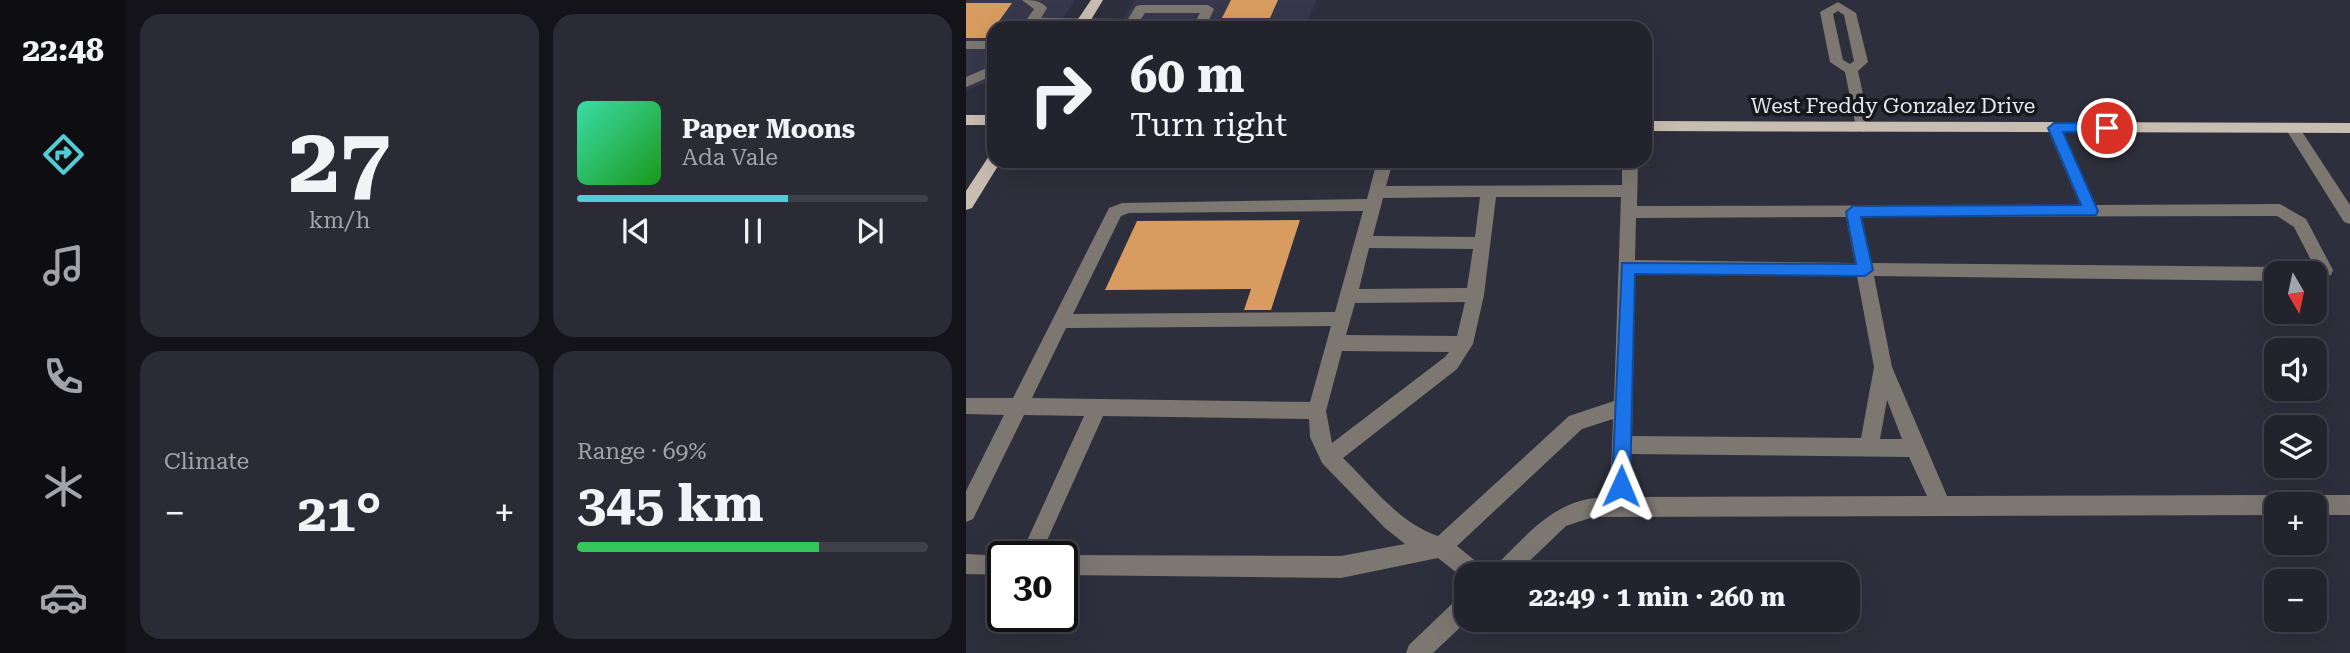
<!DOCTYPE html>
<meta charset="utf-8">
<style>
:root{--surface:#22232d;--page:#2a2b35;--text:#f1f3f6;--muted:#a2a4aa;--line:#3f4049;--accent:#51ccd4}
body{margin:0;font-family:"Roboto Serif",serif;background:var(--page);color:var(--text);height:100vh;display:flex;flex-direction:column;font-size:26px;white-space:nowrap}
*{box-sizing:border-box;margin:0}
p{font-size:23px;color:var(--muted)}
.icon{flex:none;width:38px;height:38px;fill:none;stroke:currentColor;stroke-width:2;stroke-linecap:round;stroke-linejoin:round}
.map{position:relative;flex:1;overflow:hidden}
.drawer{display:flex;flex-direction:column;gap:14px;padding:14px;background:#131319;width:840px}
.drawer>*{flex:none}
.hud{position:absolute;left:21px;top:21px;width:665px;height:147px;border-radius:21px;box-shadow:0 7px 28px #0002,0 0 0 2px var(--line);background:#22232d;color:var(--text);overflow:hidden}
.needle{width:46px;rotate:171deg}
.controls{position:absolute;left:1298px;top:261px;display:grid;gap:14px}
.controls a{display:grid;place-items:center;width:63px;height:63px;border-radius:14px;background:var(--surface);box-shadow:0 7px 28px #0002,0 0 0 2px var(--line);font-size:35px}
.speed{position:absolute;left:21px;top:541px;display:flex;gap:14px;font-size:35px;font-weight:700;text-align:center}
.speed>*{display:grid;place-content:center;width:91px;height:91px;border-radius:50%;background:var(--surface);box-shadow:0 7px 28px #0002,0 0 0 2px var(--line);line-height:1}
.speed .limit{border:4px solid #111;border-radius:10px;background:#fff;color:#111}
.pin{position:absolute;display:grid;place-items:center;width:60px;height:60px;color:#fff;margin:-30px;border:4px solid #fff;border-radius:50%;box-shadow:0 2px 7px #0007}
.me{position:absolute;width:77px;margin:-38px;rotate:1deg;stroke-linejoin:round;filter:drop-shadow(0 0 5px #0008)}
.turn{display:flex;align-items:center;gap:24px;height:147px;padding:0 28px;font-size:32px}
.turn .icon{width:91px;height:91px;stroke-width:2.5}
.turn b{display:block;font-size:49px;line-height:60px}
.big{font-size:52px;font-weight:700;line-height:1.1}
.drawer .tile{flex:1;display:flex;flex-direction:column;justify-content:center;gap:10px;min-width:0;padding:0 24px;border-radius:21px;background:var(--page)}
.drawer .dial{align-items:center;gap:0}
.dial b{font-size:91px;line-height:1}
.song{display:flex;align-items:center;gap:21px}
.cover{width:84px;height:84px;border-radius:10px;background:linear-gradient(135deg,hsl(160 70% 55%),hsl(120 70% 35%))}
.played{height:7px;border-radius:4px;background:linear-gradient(90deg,var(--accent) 60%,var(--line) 60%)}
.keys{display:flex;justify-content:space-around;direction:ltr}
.heat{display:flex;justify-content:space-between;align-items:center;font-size:38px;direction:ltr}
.charge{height:10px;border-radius:5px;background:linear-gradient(90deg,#34c759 69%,var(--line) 0)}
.drawer .tiles{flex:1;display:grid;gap:14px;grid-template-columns:repeat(2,1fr)}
.trip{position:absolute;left:488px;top:562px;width:406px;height:70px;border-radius:21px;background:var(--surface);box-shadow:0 7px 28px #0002,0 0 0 2px var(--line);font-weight:700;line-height:70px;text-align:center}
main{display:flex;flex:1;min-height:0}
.dock{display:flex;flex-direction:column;width:126px;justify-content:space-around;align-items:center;background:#0e0e12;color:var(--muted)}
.dock .icon{width:49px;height:49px}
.dock .selected{color:var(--accent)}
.dock b{font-size:32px;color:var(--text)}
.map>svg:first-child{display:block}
.built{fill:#37384c}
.building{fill:#d99c60}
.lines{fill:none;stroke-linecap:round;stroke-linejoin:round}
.minor{fill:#7c7771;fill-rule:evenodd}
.major{fill:#c8bdb1;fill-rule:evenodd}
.route{fill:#1a73e8;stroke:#114b97;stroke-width:2}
.labels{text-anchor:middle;stroke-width:7;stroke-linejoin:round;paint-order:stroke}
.street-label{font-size:21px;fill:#e6e7f0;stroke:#17181e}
</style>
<main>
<nav class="dock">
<b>22:48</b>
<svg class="icon selected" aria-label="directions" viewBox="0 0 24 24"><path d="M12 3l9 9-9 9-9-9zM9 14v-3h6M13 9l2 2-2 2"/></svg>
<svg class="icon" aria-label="music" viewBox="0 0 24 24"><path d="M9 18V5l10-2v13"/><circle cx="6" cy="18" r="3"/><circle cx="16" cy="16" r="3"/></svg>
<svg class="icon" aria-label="phone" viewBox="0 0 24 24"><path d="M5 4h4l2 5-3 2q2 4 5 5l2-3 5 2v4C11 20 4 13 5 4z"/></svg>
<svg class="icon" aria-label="climate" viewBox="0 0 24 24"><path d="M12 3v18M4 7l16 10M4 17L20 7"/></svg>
<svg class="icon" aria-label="car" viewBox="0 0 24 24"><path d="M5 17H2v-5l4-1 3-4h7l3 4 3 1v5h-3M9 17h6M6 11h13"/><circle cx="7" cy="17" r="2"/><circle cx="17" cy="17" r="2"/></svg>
</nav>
<section class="drawer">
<div class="tiles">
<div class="tile dial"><b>27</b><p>km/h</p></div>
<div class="tile">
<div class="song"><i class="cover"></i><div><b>Paper Moons</b><p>Ada Vale</p></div></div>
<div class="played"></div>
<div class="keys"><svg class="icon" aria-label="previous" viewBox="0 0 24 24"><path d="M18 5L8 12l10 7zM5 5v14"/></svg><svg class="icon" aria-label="pause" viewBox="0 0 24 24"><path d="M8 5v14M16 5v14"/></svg><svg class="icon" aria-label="next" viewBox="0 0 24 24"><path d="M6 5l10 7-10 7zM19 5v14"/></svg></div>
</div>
<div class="tile"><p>Climate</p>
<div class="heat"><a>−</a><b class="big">21°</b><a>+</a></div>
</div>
<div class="tile"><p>Range · 69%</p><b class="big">345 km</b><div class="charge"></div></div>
</div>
</section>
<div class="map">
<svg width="1384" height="653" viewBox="0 0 1384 653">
<rect width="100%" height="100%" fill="#2e2f3c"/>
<path class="built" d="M 0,0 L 109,0 L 91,28 L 28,28 L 28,79 L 0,91 Z
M 169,0 L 351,0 L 338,28 L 151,28 Z"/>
<path class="building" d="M 265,0 L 312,0 L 304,18 L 256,18 Z
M 0,3 L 46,3 L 21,38 L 0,38 Z
M 334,220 L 305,310 L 278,310 L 285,289 L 139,290 L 171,221 Z"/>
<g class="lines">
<path class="minor" d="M 56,0 C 66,0 75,0 81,8 L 75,18 L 162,19 L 170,6 L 175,5 L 242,5 L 248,9 L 243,20 L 309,21 L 321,28 L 55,28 L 68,9 ZM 179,13 L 234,13 L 230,20 L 175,19 Z
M 872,2 L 890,13 L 902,62 L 892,71 L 904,127 L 897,132 L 890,127 L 879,72 L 864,62 L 854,12 ZM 872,11 L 878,15 L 888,61 L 884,64 L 877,60 L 867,14 Z
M 0,41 L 28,41 L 28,49 L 0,49 Z
M 28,65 L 28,75 L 0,87 L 0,77 Z
M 1088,123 L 1095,128 L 1130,205 L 1314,204 L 1340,219 L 1367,270 L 1365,275 L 1349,279 L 1349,273 L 1339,273 L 1341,268 L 1348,266 L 1328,227 L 1311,216 L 896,217 L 905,263 L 1311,267 L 1319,273 L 1311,273 L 1311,281 L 908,276 L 926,367 L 981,496 L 1311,495 L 1318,498 L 1321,504 L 1311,504 L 1311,515 L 627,517 L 600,526 L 550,574 L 524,574 L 528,567 C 565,532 589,497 644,497 L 647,419 L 616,429 L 491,546 L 517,567 L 521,574 L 500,574 L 500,580 L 472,558 L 375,578 L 96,575 L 96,556 L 91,556 L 96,555 L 375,556 L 439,544 L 419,528 L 356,463 L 344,437 L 343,419 L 137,416 L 74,556 L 54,556 L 118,416 L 58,415 L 7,519 L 0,522 L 0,491 L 38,415 L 0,414 L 0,398 L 47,398 L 143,208 L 156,203 L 401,199 L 411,161 L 427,161 L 420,186 L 656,185 L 656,161 L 672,161 L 671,206 L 1114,205 L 1081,128 ZM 514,197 L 509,237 L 407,236 L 417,198 ZM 530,197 L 655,197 L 648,401 L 603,416 L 472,536 C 433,523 406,486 377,458 L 491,369 L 507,344 L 518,295 ZM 397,211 L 369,312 L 107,314 L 155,216 L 163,213 ZM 880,217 L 889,263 L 669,260 L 670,218 ZM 403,248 L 507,249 L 501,288 L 393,289 ZM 669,274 L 891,276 L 908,367 L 895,438 L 666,436 ZM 499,302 L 491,336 L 380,335 L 389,303 ZM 365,326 L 344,402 L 66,398 L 100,328 ZM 376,351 L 483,352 L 479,357 L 366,443 L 360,411 ZM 921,400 L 936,439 L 914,439 ZM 665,454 L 943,457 L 961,496 L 664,497 Z
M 1326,123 L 1331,124 L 1384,205 L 1384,224 L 1378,222 L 1319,128 Z
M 1349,495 L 1384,495 L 1384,515 L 1349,515 L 1349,504 L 1339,504 L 1342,498 Z
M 0,554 L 42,556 L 37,556 L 37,575 L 0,574 Z
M 500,595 L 502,620 L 467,653 L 440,653 L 443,645 L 492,598 Z"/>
<path class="major" d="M 125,0 L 137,0 L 120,28 L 106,28 Z
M 0,115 L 28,115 L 28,125 L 0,125 Z
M 679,121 L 1384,123 L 1384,133 L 679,131 Z
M 28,154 L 28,161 L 35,161 L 6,208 L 0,210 L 0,191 L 23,156 Z"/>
</g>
<path class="route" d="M 1088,123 L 1141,123 L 1148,128 L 1141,132 L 1097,132 L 1132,211 L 1130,215 L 895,217 L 907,270 L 899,276 L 669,274 L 664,486 L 661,493 L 655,495 L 648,493 L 646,486 L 656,263 L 890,264 L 880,212 L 887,206 L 1115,205 L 1082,128 Z"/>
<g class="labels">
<g class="street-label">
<text x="927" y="113">West Freddy Gonzalez Drive</text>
</g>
</g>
</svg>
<div class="controls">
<a><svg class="needle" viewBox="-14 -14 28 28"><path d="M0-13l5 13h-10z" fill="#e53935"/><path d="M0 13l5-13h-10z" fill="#a2a4aa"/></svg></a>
<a><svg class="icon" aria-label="sound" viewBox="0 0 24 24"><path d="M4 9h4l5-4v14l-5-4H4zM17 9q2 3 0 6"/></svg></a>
<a><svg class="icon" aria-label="layers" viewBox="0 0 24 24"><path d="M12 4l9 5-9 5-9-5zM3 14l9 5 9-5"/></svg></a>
<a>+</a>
<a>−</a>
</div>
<div class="speed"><div class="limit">30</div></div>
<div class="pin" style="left:1141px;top:128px;background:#d93025"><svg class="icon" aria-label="arrive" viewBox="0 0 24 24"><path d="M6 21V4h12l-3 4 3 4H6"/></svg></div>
<svg class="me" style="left:655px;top:486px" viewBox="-20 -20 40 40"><path d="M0-17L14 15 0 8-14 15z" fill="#1a73e8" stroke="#fff" stroke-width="4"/></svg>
<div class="trip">22:49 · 1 min · 260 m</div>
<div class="hud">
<div class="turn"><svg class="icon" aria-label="right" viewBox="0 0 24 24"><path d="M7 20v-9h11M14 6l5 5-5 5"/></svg><div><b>60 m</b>Turn right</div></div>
</div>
</div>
</main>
